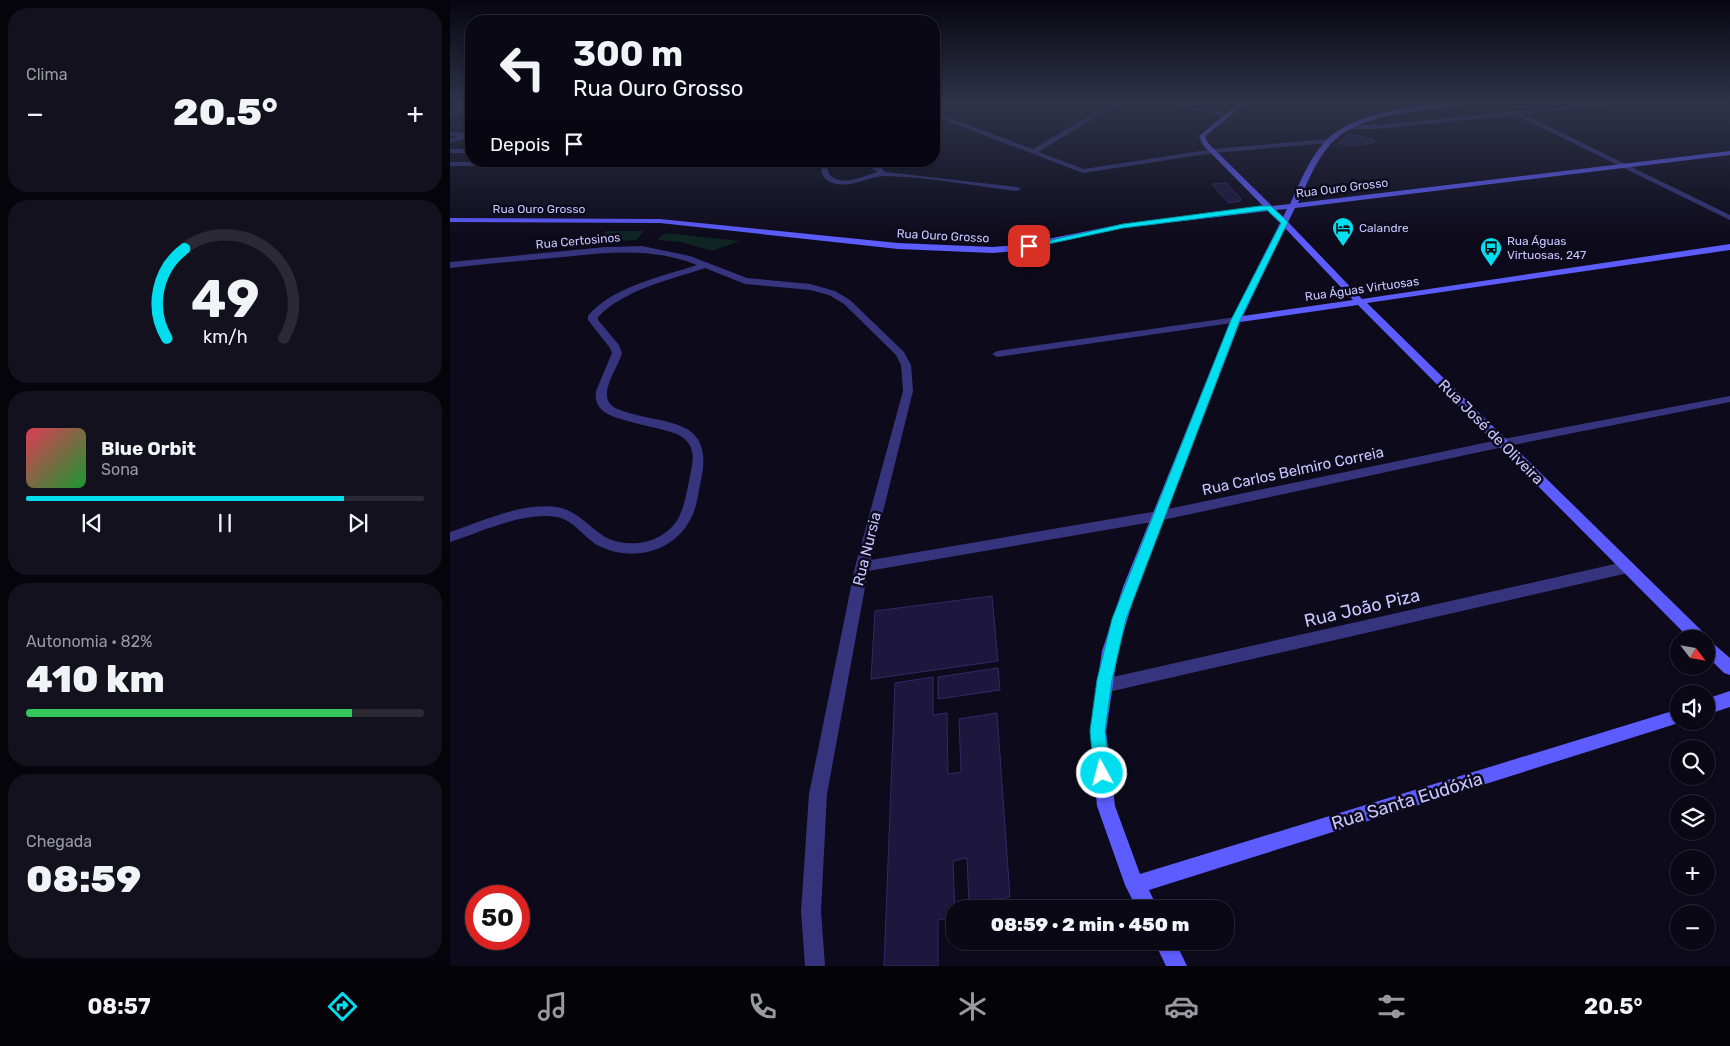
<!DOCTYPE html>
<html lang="pt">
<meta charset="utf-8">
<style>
:root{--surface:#0a0814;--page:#13111d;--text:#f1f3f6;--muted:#999aa0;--line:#2a2934;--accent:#00def0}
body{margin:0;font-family:Rubik,sans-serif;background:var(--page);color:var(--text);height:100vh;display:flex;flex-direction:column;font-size:19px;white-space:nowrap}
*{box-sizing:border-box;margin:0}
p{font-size:16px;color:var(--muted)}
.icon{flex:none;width:28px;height:28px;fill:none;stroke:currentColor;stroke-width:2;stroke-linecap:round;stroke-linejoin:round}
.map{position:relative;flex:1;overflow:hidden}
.sheet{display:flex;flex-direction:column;gap:8px;padding:8px;background:#06040b;width:450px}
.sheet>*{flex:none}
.guide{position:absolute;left:15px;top:15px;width:475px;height:152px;border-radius:20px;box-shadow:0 1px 4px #0004,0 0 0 1px var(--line);background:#0a0814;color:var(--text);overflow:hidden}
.needle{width:32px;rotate:121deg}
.buttons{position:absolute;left:1220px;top:630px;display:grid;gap:10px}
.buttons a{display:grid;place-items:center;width:45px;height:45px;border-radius:50%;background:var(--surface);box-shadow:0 1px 4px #0004,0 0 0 1px var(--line);font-size:25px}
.speed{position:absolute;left:15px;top:885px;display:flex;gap:10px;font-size:25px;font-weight:700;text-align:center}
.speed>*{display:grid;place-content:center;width:65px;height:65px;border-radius:50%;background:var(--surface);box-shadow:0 1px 4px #0004,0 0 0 1px var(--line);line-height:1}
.speed .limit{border:8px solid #d22;background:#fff;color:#111}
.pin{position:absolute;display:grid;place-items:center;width:42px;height:42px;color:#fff;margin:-21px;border-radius:10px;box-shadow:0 2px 8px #0006}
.me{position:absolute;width:55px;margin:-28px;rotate:353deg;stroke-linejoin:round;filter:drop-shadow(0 0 4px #0008)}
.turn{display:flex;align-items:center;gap:18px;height:105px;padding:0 25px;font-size:22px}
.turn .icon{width:65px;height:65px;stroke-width:2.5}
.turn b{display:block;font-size:35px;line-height:42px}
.then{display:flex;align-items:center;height:48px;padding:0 25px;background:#0003;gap:10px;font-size:19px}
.big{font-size:38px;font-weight:800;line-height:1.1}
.sheet .widget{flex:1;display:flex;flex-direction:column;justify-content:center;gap:8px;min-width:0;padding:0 18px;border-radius:20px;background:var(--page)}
.sheet .dial{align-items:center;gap:0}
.dial svg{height:130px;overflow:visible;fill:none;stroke:var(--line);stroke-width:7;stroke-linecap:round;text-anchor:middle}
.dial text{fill:var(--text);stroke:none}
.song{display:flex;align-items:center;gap:15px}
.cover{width:60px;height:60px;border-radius:8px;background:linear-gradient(135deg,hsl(350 70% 55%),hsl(130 70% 35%))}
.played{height:5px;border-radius:2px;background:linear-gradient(90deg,var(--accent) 80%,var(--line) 80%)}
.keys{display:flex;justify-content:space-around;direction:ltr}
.heat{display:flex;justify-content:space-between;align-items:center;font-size:28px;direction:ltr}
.charge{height:8px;border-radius:4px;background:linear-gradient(90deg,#34c759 82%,var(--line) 0)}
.trip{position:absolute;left:496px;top:900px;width:288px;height:50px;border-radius:20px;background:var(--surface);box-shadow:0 1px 4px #0004,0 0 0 1px var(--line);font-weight:800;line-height:50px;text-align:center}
.menu{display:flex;height:80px;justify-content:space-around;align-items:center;background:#040308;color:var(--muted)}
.menu .icon{width:35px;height:35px}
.menu .active{color:var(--accent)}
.menu b{font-size:22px;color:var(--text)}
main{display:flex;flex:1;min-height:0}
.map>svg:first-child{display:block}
.green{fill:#0e2524}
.building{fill:#1d163d;stroke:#332869}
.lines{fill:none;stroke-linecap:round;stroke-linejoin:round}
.street{fill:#35347c;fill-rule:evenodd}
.secondary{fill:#5c5cff;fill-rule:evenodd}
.route{fill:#00def0;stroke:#00909c}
.labels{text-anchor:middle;stroke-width:5;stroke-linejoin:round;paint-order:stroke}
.far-street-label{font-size:12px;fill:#cac5ff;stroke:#0d0a1b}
.far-poi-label{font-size:12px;fill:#cac5ff;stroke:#0d0a1b;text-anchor:start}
.street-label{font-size:15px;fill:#cac5ff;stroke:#0d0a1b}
.near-street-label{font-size:18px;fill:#cac5ff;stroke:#0d0a1b}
</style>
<main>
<section class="sheet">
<div class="widget"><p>Clima</p>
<div class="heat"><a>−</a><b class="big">20.5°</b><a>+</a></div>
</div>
<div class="widget dial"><svg viewBox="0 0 100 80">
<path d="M14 69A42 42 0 1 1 86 69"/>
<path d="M14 69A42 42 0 0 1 25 14" stroke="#00def0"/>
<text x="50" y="56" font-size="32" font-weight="700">49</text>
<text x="50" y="72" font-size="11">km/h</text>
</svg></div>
<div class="widget">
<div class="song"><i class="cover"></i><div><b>Blue Orbit</b><p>Sona</p></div></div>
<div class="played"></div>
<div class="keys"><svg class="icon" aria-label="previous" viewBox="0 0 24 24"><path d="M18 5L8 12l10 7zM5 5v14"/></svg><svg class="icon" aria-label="pause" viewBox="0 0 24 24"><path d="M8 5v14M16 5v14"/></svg><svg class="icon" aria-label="next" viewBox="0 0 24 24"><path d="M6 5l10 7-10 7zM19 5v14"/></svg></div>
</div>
<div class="widget"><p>Autonomia · 82%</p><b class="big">410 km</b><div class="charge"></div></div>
<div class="widget"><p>Chegada</p><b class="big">08:59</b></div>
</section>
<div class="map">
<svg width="1280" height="966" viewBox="0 0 1280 966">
<rect width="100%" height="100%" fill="#0d0a1b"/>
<path class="green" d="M 156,231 L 194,231 L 186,240 L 148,242 Z
M 215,233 L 290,241 L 262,251 L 231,242 L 207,240 Z"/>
<path class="building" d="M 900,134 L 925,140 L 923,143 L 900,146 L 888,143 Z
M 776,183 L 791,199 L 790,201 L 779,203 L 762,184 Z
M 542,596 L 548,661 L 421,679 L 425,611 Z
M 548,668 L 550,690 L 488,699 L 488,677 Z
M 483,677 L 483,715 L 497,713 L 498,774 L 511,772 L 509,719 L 547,713 L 560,897 L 519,904 L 517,858 L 503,861 L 505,917 L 488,920 L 488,966 L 434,966 L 445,683 Z"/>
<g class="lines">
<path class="street" d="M 21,103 L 21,107 L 0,116 L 0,112 Z
M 484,103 L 493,103 L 484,106 Z
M 661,103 L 669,103 L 588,152 L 634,169 L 763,149 L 879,139 L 882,141 L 879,143 L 763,153 L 633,173 L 484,116 L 484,112 L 486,113 L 583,149 Z
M 714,103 L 728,103 L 780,115 L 777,117 Z
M 1148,103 L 1173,103 L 1073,114 L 1280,215 L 1280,220 L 1066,115 L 927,129 L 902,129 L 899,127 L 902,125 L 927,125 Z
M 0,132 L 21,133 L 21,137 L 0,143 L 0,139 L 9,136 L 0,136 Z
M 0,149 L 21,149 L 21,153 L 0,153 Z
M 251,161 L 248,163 L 0,166 L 0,162 Z
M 373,161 L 380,161 L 377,166 L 379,174 C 392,188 413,176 428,172 L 411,161 C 421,161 429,163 435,172 L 567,187 L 571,189 L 567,191 C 524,186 480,177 436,176 C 419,176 404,187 387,184 C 376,182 371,177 371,166 Z
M 192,246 L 240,256 L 297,278 L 360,284 L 385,291 L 400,300 L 454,352 L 461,365 L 463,391 L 421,560 L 708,511 L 1053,439 L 1280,396 L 1280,402 L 1053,447 L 708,521 L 418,571 L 377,794 L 371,911 L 375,966 L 355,966 L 351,911 L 359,794 L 405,567 L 453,391 L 451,365 L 446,355 L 394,304 L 379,295 L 360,290 L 295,284 L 255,268 C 220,280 175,289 148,317 L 148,320 L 169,345 L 172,353 C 168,369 145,396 165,408 C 208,427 266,412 251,480 C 248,494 247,508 240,520 C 222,554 179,562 147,545 C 134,537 123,520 107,517 C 74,511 31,532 0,542 L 0,532 C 33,521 72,502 107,507 C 128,511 139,527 155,537 C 180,550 215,543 229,517 C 235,505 237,490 240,476 C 244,457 246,444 227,434 C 209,427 163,421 152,410 C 146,404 145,398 146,391 L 162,353 L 160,348 L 138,320 L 138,316 C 161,287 214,276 247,265 C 200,246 153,253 103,258 C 69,261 34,264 0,268 L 0,262 L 155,247 Z
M 786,317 L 791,320 L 789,322 L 547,357 L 542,354 L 547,351 Z
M 1178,561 L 1183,563 L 1185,567 L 1183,571 L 1178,573 L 654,693 L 648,691 L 646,686 L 648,681 L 654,679 Z"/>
<path class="secondary" d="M 789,103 L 796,103 L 755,136 L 758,143 L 822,206 L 840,204 C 850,183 858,161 873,144 C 901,111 974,103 1015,103 C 1001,109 981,109 966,111 C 937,115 899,122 879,146 C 865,162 857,184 848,203 L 1280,151 L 1280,155 L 845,208 L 838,222 L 912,299 L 1280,244 L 1280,250 L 917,303 L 1255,634 L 1258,639 L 1280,658 L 1280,675 L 1274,673 L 1256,655 L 1256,639 L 1240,639 L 908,305 L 790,322 L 687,587 L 668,651 L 656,731 L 665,806 L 690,874 L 1229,709 L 1229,721 L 1235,721 L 699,890 L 708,909 L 687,909 L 675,885 L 647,806 L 640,731 L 652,651 L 673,587 L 781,320 L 830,223 L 818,211 L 673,228 L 567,251 L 543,253 L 448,249 L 210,223 L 0,222 L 0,218 L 210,219 L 448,243 L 543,247 L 567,245 L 673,224 L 814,207 L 753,145 L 749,136 ZM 837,209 L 833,217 L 826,210 ZM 835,228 L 903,300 L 793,316 Z
M 1280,691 L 1280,707 L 1256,715 L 1256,699 Z
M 704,941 L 725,941 L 737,966 L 716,966 Z"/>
</g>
<linearGradient id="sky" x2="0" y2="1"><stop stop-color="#07060f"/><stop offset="0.43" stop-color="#2f334a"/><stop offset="1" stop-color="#2f334a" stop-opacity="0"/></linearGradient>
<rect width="1280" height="239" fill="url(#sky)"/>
<path class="route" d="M 810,206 L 821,206 L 838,222 L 790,320 L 676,619 L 662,680 L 655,731 L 660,773 L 658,778 L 652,781 L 647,778 L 644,773 L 640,731 L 647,680 L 662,619 L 781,320 L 831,223 L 817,210 L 810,211 L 673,228 L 579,248 L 575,246 L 673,224 Z"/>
<defs>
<g id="hotel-pin" transform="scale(1.125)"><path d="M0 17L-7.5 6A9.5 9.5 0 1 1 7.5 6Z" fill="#00def0" stroke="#0d0a1b"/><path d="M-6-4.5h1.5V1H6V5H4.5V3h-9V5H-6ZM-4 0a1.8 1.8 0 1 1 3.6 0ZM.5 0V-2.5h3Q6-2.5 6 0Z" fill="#111"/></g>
<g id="bus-pin" transform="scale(1.125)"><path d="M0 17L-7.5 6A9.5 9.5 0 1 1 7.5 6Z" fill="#00def0" stroke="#0d0a1b"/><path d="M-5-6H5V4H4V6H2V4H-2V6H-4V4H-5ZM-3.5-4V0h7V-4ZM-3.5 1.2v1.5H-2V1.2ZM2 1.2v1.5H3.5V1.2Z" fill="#111"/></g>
</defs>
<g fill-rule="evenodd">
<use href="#hotel-pin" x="893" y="228"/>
<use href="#bus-pin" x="1041" y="248"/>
</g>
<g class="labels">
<g class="far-street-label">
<text transform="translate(892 188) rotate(-7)" y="4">Rua Ouro Grosso</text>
<text x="89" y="213">Rua Ouro Grosso</text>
<text transform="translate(493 236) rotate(3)" y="4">Rua Ouro Grosso</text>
<text transform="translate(128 241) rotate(-5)" y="4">Rua Certosinos</text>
<text transform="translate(912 289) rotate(-8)" y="4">Rua Águas Virtuosas</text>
</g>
<g class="far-poi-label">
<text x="909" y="232">Calandre</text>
<text x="1057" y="245">Rua Águas<tspan x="1057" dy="14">Virtuosas, 247</tspan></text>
</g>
<g class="street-label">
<text transform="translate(1041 432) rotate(45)" y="5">Rua José de Oliveira</text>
<text transform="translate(843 471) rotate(-12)" y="5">Rua Carlos Belmiro Correia</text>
<text transform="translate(417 549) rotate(-76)" y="5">Rua Nursia</text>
</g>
<g class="near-street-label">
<text transform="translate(912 608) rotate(-13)" y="6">Rua João Piza</text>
<text transform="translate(957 801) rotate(-17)" y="6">Rua Santa Eudóxia</text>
</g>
</g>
</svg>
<div class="buttons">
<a><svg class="needle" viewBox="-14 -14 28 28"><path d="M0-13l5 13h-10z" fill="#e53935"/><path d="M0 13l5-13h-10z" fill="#999aa0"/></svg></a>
<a><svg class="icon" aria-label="sound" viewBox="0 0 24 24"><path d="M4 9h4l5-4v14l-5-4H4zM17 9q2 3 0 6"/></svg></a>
<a><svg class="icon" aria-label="search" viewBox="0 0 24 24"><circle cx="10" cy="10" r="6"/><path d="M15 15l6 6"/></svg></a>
<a><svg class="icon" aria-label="layers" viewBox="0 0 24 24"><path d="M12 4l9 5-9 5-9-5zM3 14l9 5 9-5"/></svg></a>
<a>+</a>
<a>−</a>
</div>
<div class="speed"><div class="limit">50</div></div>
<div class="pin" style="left:579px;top:246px;background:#d93025"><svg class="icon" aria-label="arrive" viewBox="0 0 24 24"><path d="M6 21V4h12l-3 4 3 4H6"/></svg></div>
<svg class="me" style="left:652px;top:773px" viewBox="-20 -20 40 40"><circle r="17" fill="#00def0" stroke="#fff" stroke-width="3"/><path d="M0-11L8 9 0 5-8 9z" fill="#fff"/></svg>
<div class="trip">08:59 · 2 min · 450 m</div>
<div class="guide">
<div class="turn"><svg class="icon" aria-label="left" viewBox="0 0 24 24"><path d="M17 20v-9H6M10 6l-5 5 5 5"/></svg><div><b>300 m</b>Rua Ouro Grosso</div></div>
<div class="then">Depois<svg class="icon" aria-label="arrive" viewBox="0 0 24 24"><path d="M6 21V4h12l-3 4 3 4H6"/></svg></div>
</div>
</div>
</main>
<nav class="menu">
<b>08:57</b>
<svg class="icon active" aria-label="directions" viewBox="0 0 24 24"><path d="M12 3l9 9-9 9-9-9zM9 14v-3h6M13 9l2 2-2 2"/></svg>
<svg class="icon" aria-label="music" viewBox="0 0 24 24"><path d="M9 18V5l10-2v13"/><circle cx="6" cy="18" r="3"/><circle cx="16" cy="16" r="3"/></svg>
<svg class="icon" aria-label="phone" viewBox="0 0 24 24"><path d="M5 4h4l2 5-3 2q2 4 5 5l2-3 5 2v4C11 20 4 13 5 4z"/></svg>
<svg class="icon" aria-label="climate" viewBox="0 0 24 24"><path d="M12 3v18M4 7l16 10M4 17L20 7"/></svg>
<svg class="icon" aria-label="car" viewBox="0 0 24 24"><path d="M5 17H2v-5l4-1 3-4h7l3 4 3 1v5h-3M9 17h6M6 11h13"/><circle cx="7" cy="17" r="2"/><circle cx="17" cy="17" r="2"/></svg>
<svg class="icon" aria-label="filters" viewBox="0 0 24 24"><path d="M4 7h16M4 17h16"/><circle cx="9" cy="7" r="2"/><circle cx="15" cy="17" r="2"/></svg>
<b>20.5°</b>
</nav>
